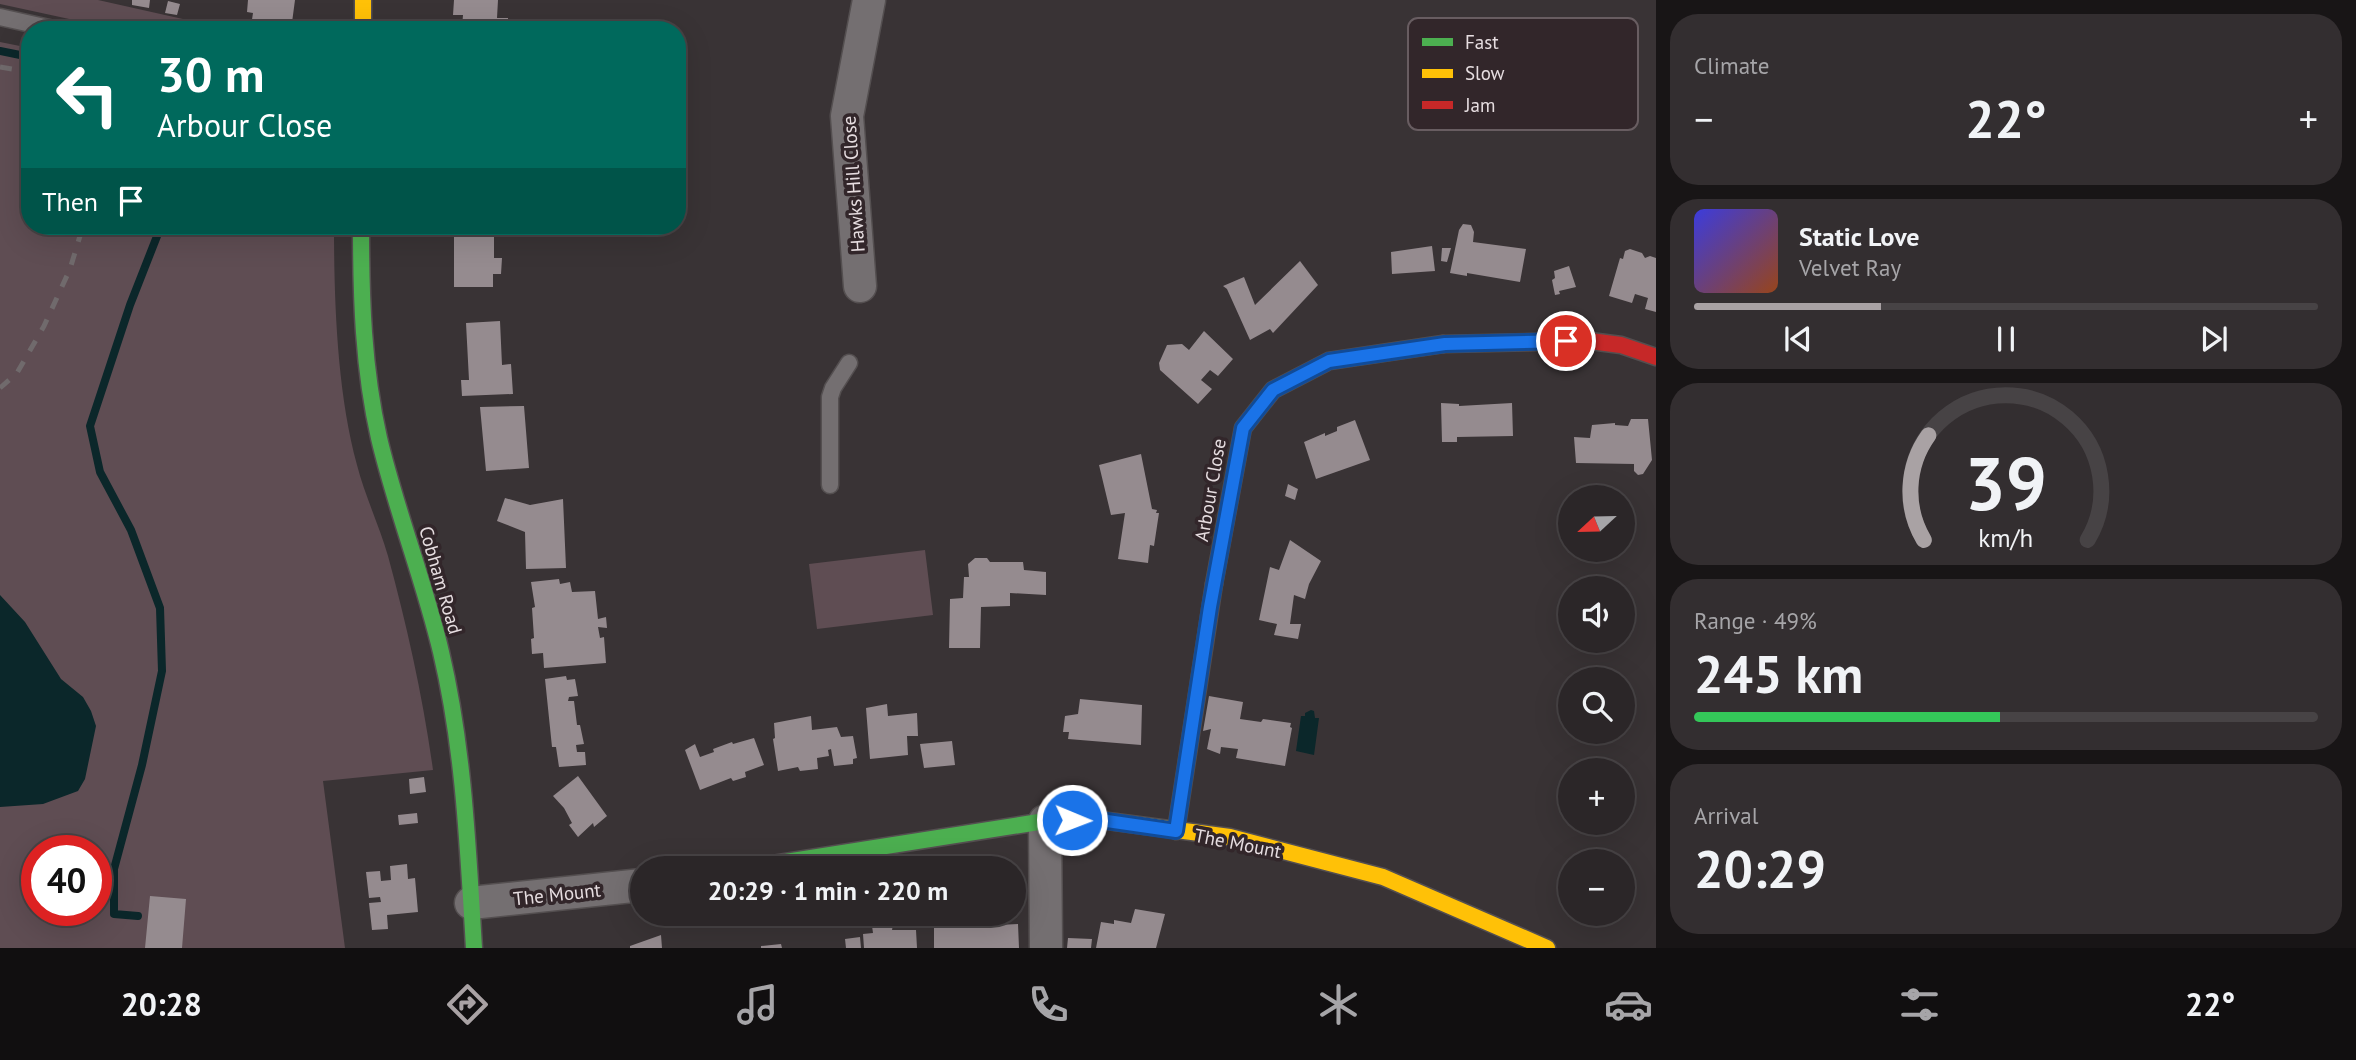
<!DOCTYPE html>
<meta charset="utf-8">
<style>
:root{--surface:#2b2628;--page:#332e30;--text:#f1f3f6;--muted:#a6a5a8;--line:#474345;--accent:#a9a2a4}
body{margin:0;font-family:"PT Sans",sans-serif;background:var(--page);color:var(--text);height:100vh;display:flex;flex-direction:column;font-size:26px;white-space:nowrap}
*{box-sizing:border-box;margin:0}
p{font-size:23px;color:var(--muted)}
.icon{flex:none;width:38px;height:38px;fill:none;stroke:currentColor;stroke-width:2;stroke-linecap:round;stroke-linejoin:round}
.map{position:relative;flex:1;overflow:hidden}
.sheet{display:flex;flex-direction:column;gap:14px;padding:14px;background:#181516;width:700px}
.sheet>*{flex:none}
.banner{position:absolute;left:21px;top:21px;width:665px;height:214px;border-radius:28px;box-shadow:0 7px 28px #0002,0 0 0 2px var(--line);background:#00695c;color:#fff;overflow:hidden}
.needle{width:46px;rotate:248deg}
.controls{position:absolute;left:1558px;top:485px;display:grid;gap:14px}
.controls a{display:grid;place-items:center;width:77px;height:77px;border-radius:50%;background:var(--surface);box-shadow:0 7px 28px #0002,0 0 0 2px var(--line);font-size:35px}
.speed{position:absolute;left:21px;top:835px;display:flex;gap:14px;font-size:35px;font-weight:700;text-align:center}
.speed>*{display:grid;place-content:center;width:91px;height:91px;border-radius:50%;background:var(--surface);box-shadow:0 7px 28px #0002,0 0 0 2px var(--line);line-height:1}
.speed .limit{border:10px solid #d22;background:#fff;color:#111}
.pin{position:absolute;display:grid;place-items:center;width:60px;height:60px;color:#fff;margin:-30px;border:4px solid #fff;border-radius:50%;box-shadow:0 2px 7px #0007}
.me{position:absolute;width:77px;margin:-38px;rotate:91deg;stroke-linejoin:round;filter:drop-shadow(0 0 5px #0008)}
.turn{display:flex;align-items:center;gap:24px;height:147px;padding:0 21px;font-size:32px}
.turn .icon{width:91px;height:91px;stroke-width:2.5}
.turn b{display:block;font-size:49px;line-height:60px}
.then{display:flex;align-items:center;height:66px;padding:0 21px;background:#0003;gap:14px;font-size:26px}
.big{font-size:52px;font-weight:700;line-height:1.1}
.sheet .widget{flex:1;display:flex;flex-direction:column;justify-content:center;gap:10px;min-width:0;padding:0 24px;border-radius:28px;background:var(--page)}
.sheet .dial{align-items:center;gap:0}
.dial svg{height:182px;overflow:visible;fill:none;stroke:var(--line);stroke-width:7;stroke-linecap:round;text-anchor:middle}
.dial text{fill:var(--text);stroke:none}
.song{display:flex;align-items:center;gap:21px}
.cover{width:84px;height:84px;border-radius:10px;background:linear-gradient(135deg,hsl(240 70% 55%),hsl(20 70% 35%))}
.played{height:7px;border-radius:4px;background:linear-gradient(90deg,var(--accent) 30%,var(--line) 30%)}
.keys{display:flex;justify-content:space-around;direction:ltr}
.heat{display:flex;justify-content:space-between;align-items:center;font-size:38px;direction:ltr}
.charge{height:10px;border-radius:5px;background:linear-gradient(90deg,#34c759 49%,var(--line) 0)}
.trip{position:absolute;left:630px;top:856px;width:396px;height:70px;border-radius:35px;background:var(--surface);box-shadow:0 7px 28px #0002,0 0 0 2px var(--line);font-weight:700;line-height:70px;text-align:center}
.dock{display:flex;height:112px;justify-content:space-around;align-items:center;background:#110f10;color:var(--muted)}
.dock .icon{width:49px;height:49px}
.dock .on{color:var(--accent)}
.dock b{font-size:32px;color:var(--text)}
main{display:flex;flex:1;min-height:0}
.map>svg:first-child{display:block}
.green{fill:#5f4d53;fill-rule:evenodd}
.water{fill:#0b272a}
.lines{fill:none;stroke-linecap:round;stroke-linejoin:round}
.stream{stroke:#0b272a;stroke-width:8}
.building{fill:#958b8f}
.lane-casing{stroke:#544f50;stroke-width:19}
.street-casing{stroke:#544f50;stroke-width:35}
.fast-casing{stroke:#544f50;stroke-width:19}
.slow-casing{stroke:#544f50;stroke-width:19}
.jam-casing{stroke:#544f50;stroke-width:19}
.lane{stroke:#746f71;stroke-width:16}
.street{stroke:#746f71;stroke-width:32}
.fast{stroke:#4caf50;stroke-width:16}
.slow{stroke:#ffc107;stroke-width:16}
.jam{stroke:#c62828;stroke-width:16}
.rail{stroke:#706a6c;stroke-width:5;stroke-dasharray:12 12;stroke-linecap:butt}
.route-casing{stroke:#114b97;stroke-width:18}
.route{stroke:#1a73e8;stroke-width:12}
.labels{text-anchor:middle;stroke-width:7;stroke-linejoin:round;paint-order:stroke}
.street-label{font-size:19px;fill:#e6dde0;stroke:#32262a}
.key{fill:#32262a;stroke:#685d61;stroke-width:2}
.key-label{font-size:19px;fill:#e6dde0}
</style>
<main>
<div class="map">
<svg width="1656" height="948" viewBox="0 0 1656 948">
<rect width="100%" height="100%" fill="#393335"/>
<path class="green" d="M 0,0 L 98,0 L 232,30 L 120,30 L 0,4 Z
M 0,42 L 30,48 L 30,226 L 334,226 C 334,301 337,392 357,465 C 365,496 379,525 388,556 C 407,626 423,697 433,770 L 323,781 L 345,948 L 0,948 ZM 37,850 L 96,850 L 96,910 L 37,910 Z
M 925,550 L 933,615 L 817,629 L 809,564 Z"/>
<path class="water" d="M 0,595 L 25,622 L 61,679 L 83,697 L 91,711 L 96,726 L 85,779 L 78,791 L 43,804 L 0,807 Z
M 1311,710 L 1314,711 L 1315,718 L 1319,718 L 1314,755 L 1296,751 L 1301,716 L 1305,716 L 1305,713 Z"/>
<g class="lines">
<path class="stream" d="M 0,51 L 30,57
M 138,916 L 114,914 L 114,869 L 142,765 L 162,671 L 160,608 L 131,530 L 100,472 L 90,426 L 130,305 L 161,226"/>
</g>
<path class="building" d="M 132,0 L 150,0 L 149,8 L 132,5 Z
M 248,0 L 295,0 L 291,30 L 251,26 L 253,13 L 247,12 Z
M 454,0 L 498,0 L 497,18 L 508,18 L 508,30 L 475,30 L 475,28 L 462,27 L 463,15 L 453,15 Z
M 168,1 L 180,4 L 177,15 L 165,13 Z
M 1463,224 L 1471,225 L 1474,232 L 1473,242 L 1526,249 L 1520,282 L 1467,273 L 1467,276 L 1450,273 L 1459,230 Z
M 454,235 L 494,235 L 494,258 L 502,258 L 501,274 L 493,274 L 493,287 L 454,287 Z
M 1432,246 L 1435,271 L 1392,274 L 1391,252 Z
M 1442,248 L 1451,248 L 1447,262 L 1441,261 Z
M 1630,249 L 1642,253 L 1645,258 L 1650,256 L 1656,258 L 1656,312 L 1645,309 L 1648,298 L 1635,294 L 1632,303 L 1609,296 L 1620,258 L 1623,259 L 1625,251 Z
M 1300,261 L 1318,285 L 1273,333 L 1270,329 L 1250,340 L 1227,289 L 1223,286 L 1244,277 L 1255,305 Z
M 1569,266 L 1576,287 L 1559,291 L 1560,294 L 1555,295 L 1552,280 L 1555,278 L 1554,271 Z
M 500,321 L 502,365 L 511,364 L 513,394 L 462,396 L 461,380 L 469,380 L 466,323 Z
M 1204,331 L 1233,359 L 1218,376 L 1210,370 L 1201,380 L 1212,389 L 1198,404 L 1160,370 L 1159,363 L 1167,345 L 1182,344 L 1189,350 Z
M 1441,403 L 1459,404 L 1459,406 L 1512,403 L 1513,436 L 1457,437 L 1457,442 L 1442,442 Z
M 524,406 L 529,468 L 486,471 L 480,407 Z
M 1631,419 L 1648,419 L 1652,460 L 1643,474 L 1638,475 L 1634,471 L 1634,464 L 1576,463 L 1574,437 L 1590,438 L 1592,425 L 1615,423 L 1615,425 L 1628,426 Z
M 1355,420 L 1370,460 L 1316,479 L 1304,442 L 1325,433 L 1325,436 L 1337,431 L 1337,427 Z
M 1141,454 L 1152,509 L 1157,510 L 1156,513 L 1159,513 L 1154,546 L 1150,545 L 1148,563 L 1118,559 L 1125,513 L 1111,515 L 1099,465 Z
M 1288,484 L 1298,489 L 1295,500 L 1285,496 Z
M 505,498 L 530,505 L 563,499 L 566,568 L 526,569 L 525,532 L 497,521 Z
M 1290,540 L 1321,561 L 1309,584 L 1305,599 L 1294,595 L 1290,624 L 1301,624 L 1298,639 L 1274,635 L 1277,624 L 1259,620 L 1270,567 L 1279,570 Z
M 975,558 L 987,558 L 990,562 L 1023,562 L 1024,570 L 1046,572 L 1046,595 L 1010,593 L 1010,606 L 981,607 L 980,648 L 949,648 L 950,599 L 963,598 L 964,577 L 969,577 L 968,564 Z
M 559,579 L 560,584 L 570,582 L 572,592 L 595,591 L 598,619 L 606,617 L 607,628 L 598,627 L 600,638 L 604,637 L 606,663 L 544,668 L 543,653 L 532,654 L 531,639 L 534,638 L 532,608 L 535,607 L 531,582 Z
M 566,676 L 567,680 L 575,679 L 578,696 L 569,697 L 568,701 L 574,701 L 577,725 L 580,725 L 584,744 L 576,745 L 577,752 L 585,752 L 586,765 L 559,767 L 556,747 L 552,747 L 545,679 Z
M 1209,696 L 1243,702 L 1240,719 L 1261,722 L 1263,719 L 1291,723 L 1290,727 L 1292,728 L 1285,766 L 1236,758 L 1238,749 L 1221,747 L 1220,754 L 1207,749 L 1211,729 L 1203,731 Z
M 1080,699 L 1142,705 L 1141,745 L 1068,739 L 1069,732 L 1063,732 L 1065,716 L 1078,714 Z
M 887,704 L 888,716 L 917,713 L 918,736 L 907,736 L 908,755 L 870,759 L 866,708 Z
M 811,716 L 812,730 L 837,727 L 841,737 L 853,736 L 857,758 L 853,759 L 853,764 L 834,766 L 831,749 L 828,750 L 829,756 L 817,758 L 818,769 L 800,771 L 798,767 L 778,771 L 773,739 L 775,738 L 774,723 Z
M 754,738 L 764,765 L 745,772 L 746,777 L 733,781 L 731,778 L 700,790 L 685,750 L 695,744 L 700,757 L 714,752 L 713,749 L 732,742 L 733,744 Z
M 952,741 L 955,765 L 924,768 L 920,744 Z
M 578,776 L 607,816 L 594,827 L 593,823 L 578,837 L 569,825 L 572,823 L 564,808 L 553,796 Z
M 424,777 L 426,792 L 410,794 L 409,779 Z
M 417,813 L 418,823 L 399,825 L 398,815 Z
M 407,864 L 408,879 L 415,878 L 418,912 L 387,915 L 388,929 L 372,930 L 369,903 L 381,902 L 380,897 L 369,898 L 366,872 L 380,871 L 381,881 L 391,880 L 390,866 Z
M 150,896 L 186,899 L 182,948 L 145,948 Z
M 1135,909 L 1165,914 L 1156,948 L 1096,948 L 1101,922 L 1114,924 L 1114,920 L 1131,923 Z
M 979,914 L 979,926 L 1018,924 L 1019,948 L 934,948 L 934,918 L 961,919 L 961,915 Z
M 893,925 L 892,930 L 916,930 L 917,948 L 864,948 L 863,934 L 873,933 L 872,926 Z
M 661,935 L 662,948 L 630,948 L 630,946 Z
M 860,937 L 861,948 L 846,948 L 845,939 Z
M 1068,938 L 1092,939 L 1091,948 L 1067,948 Z
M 781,944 L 782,948 L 761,948 L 761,946 Z"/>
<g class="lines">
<g class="lane-casing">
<path id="lane" d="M 0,17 L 58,30
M 830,485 L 830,397 L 833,388 L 849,363"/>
</g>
<g class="street-casing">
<path id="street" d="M 860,286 L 847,116 L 869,0
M 1045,821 L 1046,948
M 471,903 L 642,885"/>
</g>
<g class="fast-casing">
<path id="fast" d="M 361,226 C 361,297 363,368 379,438 C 396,510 424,580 441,652 C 464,749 468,849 474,948
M 747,868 L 1045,821 L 1086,820"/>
</g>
<g class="slow-casing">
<path id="slow" d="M 363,0 L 363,30
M 1214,584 L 1243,428 L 1273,390 L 1329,361 L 1443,344
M 1086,820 L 1100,820 L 1230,837 L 1383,877 L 1547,948"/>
</g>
<g class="jam-casing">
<path id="jam" d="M 1443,344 L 1590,341 L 1621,345 L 1656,357
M 1176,831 L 1214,584"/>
</g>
<use href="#lane" class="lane"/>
<use href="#street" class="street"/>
<use href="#fast" class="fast"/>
<use href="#slow" class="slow"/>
<use href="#jam" class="jam"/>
<path class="rail" d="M 0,67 L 30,72
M 0,388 L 17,373 L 44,326 L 70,269 L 83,226"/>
</g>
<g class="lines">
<g class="route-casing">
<path id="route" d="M 1072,820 L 1100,820 L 1176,831 L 1210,607 L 1243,428 L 1273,390 L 1329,361 L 1445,344 L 1566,341"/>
</g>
<use href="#route" class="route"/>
</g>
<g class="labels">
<g class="street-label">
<text transform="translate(853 184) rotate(-94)" y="7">Hawks Hill Close</text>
<text transform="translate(1210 490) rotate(-80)" y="7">Arbour Close</text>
<text transform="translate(441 580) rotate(74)" y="7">Cobham Road</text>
<text transform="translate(1238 843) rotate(11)" y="7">The Mount</text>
<text transform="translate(557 894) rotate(-6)" y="7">The Mount</text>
</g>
</g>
<rect x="1408" y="18" width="230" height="112" rx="10" class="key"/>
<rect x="1422" y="38" width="31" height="8" fill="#4caf50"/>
<rect x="1422" y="69" width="31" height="9" fill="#ffc107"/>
<rect x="1422" y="101" width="31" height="8" fill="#c62828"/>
<g class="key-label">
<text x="1465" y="49">Fast</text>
<text x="1465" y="80">Slow</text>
<text x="1465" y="112">Jam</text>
</g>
</svg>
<div class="controls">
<a><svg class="needle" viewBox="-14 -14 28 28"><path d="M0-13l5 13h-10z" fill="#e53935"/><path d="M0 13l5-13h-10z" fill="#a6a5a8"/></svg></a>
<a><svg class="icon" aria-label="sound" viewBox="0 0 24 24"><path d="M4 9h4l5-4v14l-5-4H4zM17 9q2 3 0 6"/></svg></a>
<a><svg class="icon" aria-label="search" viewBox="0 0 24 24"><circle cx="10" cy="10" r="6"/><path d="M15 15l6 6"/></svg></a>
<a>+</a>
<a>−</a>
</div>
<div class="speed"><div class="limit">40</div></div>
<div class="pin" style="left:1566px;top:341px;background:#d93025"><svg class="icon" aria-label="arrive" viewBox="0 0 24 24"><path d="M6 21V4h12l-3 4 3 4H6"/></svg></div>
<svg class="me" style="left:1072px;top:820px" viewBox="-20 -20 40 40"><circle r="17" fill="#1a73e8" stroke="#fff" stroke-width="3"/><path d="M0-11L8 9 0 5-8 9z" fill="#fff"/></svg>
<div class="trip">20:29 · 1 min · 220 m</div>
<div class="banner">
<div class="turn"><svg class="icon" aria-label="left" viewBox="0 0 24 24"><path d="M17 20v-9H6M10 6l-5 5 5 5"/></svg><div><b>30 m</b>Arbour Close</div></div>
<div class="then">Then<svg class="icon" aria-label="arrive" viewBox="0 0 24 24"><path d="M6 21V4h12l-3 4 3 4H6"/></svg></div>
</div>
</div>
<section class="sheet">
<div class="widget"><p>Climate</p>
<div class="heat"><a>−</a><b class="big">22°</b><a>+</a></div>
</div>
<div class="widget">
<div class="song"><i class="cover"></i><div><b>Static Love</b><p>Velvet Ray</p></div></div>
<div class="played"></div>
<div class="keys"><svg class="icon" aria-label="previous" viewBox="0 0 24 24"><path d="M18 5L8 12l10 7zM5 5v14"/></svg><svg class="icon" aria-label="pause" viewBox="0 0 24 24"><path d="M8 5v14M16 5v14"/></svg><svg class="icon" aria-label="next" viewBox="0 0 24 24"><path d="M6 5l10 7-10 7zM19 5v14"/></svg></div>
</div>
<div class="widget dial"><svg viewBox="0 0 100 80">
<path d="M14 69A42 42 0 1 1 86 69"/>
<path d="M14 69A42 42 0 0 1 16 23" stroke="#a9a2a4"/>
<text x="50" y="56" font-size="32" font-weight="700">39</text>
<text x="50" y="72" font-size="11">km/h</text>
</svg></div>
<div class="widget"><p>Range · 49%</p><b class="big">245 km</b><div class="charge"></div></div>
<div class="widget"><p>Arrival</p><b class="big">20:29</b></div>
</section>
</main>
<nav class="dock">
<b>20:28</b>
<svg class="icon on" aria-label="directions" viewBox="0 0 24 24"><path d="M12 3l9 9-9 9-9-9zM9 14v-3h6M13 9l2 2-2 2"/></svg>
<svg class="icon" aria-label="music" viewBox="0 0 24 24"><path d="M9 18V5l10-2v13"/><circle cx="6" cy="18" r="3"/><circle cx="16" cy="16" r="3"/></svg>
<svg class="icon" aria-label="phone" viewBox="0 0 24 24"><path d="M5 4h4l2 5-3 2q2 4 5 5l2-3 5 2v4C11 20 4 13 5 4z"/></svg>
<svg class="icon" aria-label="climate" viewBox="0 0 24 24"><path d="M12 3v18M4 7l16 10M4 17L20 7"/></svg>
<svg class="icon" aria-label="car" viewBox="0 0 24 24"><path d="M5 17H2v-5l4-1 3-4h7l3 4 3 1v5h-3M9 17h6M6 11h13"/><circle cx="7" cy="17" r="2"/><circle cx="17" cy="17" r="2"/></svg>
<svg class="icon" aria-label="filters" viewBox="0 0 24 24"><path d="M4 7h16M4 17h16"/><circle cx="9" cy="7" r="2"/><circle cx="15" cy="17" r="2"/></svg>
<b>22°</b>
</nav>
